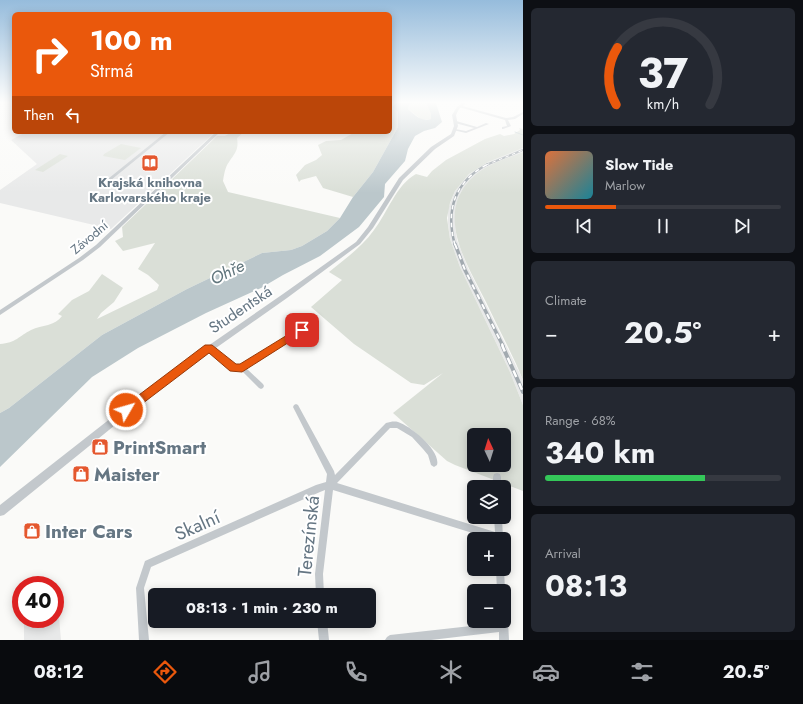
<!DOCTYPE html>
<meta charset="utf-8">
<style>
:root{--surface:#171b24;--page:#242831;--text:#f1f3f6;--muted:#9ea1a6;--line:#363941;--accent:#ea580c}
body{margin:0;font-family:Jost,sans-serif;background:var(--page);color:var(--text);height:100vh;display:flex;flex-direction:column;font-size:15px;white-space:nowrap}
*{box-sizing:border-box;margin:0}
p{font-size:13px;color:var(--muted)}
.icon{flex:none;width:22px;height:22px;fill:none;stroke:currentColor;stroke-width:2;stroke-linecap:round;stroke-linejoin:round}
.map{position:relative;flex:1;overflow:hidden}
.sheet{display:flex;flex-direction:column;gap:8px;padding:8px;background:#0d0f14;width:280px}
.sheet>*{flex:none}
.banner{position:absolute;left:12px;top:12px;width:380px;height:122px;border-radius:6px;box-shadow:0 2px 10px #0003;background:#ea580c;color:#fff;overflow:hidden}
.needle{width:26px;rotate:356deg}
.fabs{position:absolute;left:467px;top:428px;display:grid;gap:8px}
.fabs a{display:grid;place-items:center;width:44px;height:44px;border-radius:6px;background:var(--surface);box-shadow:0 2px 10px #0003;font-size:20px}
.speed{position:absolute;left:12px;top:576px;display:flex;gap:8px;font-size:20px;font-weight:700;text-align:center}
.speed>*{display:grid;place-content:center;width:52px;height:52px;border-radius:50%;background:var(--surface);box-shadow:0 2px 10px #0003;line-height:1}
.speed .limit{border:6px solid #d22;background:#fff;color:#111}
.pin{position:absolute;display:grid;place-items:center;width:34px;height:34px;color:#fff;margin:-17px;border-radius:8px;box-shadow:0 2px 6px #0006}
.me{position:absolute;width:44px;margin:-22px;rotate:52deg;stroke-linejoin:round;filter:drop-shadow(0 0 3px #0008)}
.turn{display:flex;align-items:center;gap:14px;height:84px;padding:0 12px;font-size:18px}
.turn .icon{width:52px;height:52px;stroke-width:2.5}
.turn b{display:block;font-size:28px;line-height:34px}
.then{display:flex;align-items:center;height:38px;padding:0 12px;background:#0003;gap:8px;font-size:15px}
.big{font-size:30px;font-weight:700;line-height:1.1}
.sheet .card{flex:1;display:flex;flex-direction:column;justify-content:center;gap:6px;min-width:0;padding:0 14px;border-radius:6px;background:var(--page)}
.sheet .dial{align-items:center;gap:0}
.dial svg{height:104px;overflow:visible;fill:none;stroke:var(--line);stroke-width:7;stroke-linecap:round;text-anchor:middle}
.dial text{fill:var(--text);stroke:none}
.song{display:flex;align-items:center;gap:12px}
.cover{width:48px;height:48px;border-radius:6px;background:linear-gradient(135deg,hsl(20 70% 55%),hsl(190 70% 35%))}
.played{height:4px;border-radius:2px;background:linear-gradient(90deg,var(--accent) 30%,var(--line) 30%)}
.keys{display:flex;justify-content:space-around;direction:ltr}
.heat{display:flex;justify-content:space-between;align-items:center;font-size:22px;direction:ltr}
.charge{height:6px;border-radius:3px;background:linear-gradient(90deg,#34c759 68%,var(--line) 0)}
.trip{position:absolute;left:148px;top:588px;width:228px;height:40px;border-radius:6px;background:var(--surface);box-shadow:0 2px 10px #0003;font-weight:700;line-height:40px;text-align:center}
.tabs{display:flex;height:64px;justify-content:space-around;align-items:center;background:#090b0e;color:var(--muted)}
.tabs .icon{width:28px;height:28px}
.tabs .active{color:var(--accent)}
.tabs b{font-size:18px;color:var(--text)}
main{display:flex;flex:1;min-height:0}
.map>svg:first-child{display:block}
.built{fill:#e8e9e9}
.green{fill:#dadfd7;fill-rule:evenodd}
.water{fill:#bbc7cb}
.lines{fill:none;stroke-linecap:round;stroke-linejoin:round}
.stream{stroke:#bbc7cb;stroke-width:1}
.minor{fill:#c3c8cc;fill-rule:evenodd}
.tertiary{fill:#c3c8cc;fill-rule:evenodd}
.rail-far3-casing{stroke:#a2aab0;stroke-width:2}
.rail-far2-casing{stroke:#a2aab0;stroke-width:2.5}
.rail-far1-casing{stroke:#a2aab0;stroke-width:3.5}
.rail-casing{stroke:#a2aab0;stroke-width:4}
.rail-far3{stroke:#fff;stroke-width:1;stroke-dasharray:3.5;stroke-linecap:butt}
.rail-far2{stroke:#fff;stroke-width:1.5;stroke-dasharray:4.5;stroke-linecap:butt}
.rail-far1{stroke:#fff;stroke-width:2;stroke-dasharray:5.5;stroke-linecap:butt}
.rail{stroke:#fff;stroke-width:2.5;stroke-dasharray:7;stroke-linecap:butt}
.route{fill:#ea580c;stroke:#983908}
.labels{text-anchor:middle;stroke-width:4;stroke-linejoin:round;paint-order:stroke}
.far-poi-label{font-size:13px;font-weight:bold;fill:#657683;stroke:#fff}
.far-street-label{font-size:13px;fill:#657683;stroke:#fff}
.street-label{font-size:16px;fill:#657683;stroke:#fff}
.water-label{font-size:17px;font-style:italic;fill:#60757c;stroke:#fff}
.near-poi-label{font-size:19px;font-weight:bold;fill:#657683;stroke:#fff;text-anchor:start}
.near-street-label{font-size:19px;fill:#657683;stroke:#fff}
</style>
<main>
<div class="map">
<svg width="523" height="640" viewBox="0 0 523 640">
<rect width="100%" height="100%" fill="#fafaf8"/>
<path class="built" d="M 26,132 L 215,132 L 111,229 L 0,203 L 0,190 L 37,164 L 11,140 Z
M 523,148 L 523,152 L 486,168 L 470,181 L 461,192 L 455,225 L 457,240 L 468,268 L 523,380 L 523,405 L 510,372 L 460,267 L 450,239 L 448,224 L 448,209 L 455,191 L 469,174 L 488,162 Z
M 57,593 L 61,640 L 24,640 L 24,619 L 55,619 L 55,594 Z"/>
<path class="green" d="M 390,103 L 396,103 L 394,104 L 398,112 L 398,127 L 373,172 L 353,197 L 323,188 L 316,176 L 301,180 L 299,182 L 296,175 L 305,165 L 316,160 L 322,155 L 318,145 L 326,141 L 341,140 L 355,132 L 390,132 Z
M 412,103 L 426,103 L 431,114 L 431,119 L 422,120 L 408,109 L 409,105 Z
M 519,128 L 523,129 L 523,148 L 488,162 L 469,174 L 455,191 L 450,203 L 447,218 L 450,239 L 460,267 L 510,372 L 523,405 L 523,491 L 455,465 L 447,461 L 393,413 L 443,373 L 424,385 L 411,383 L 354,344 L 311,307 L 342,280 L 329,272 C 345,259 362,247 374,230 C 388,212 396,185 416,174 L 427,177 L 432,171 L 446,160 L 485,139 L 500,134 L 504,136 L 514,134 L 520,130 ZM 474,435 L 504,435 L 504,465 L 474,465 Z
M 232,132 L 244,132 L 237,138 C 239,150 235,153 229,162 C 225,167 224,175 223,181 L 228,192 L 340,218 L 327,231 L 302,246 L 291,250 L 262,253 L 187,289 L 102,335 L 9,408 L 0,413 L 0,344 C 16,343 19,336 31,330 C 42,325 55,326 62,316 L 58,314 L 72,300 L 89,291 L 102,274 L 123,288 L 114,302 L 101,313 L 97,319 L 157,290 L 159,285 L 148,275 L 138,269 L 155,243 L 123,251 L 115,241 L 123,237 L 122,227 L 217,136 L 225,136 Z
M 121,144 L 141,148 L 125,160 L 103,156 L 104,154 Z
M 523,152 L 523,380 C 512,353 498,328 486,302 C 467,264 433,213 474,176 C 487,164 506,159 523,152 Z
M 60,154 L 68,156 L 43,172 L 35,170 Z"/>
<path class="water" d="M 396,103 L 412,103 L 409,105 L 408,109 C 415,115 421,122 431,119 L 431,114 L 426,103 L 436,103 L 442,122 L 435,128 L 424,131 L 415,136 L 408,149 L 405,161 L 385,184 L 384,197 L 359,227 L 320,256 L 283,275 L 261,288 L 206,313 L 138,348 L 92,377 L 0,467 L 0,413 L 9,408 L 102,335 L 187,289 L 262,253 L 291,250 L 302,246 L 327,231 L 340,218 L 353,197 L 373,172 L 398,127 L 398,112 L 393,107 Z"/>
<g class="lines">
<path class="stream" d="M 515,132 L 523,135"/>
<path class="minor" d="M 459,105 L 506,118 L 513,117 L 523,112 L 523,114 L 515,119 L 508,120 L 511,126 L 503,129 L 502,129 L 502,127 L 507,126 L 505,120 L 459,107 Z
M 456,121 L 477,127 L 486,123 L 489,124 L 466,133 L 453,130 L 455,129 L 466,131 L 474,128 L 455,123 L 454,122 Z
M 166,132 L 170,132 L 100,189 L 98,189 L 98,187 Z
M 302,328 L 304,329 L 305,330 L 304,331 L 246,368 L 263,384 L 264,386 L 263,388 L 261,389 L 259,388 L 241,370 L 232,370 L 206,348 L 207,346 L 211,346 L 235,366 L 241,366 Z
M 296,404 L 298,405 L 334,471 L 335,475 L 386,423 C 390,422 394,421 398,422 C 411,426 441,451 437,465 L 434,467 L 431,465 L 428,455 L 423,449 L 412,437 L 397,428 L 390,428 L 337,483 L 495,532 L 494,517 L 502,517 L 503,539 L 492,539 L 333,490 L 323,574 L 324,595 L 316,595 L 315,574 L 325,490 L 320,492 L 151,567 L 144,588 L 149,640 L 139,640 L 136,588 L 145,561 L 316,485 L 326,482 L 327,474 L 293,407 L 294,405 Z
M 497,473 L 500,474 L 501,477 L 501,487 L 493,487 L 493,477 L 494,474 Z
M 504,568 L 505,591 L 504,594 L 504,591 L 497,591 L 496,569 L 504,569 Z
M 504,617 L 506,618 L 508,621 L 509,640 L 499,640 L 499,632 L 431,640 L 385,640 L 387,637 L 390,635 L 498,623 L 498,621 L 504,621 Z
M 317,621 L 327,621 L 329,640 L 319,640 Z"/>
<path class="tertiary" d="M 462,103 L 466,103 L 459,109 L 456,115 L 458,126 L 454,136 L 435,149 L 403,180 L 373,228 L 360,244 L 287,298 L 172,379 L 4,515 L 0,516 L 0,505 L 166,375 L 283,294 L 356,242 L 368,227 L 399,178 L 431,147 L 451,134 L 454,126 L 452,115 L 457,107 Z
M 216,132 L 220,132 L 100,247 L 83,260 L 0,315 L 0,310 L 79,258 L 96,245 Z"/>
<g class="rail-far3-casing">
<path id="rail-far3" d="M 486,165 L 523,150"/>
</g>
<g class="rail-far2-casing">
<path id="rail-far2" d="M 455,245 C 445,210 455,181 488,164"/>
</g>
<g class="rail-far1-casing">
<path id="rail-far1" d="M 455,244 L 465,270 L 503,346"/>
</g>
<g class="rail-casing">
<path id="rail" d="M 502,345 L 523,392"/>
</g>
<use href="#rail-far3" class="rail-far3"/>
<use href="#rail-far2" class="rail-far2"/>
<use href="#rail-far1" class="rail-far1"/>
<use href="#rail" class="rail"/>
</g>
<linearGradient id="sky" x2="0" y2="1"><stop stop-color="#96bcdc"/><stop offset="0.53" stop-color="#fdfdfc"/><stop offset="1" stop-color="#fdfdfc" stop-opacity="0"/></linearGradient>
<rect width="523" height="193" fill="url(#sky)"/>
<path class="route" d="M 302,326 L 307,330 L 305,332 L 242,372 L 230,371 L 209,353 L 130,413 L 126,415 L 123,413 L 121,410 L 123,407 L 205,345 L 212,345 L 236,364 L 240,364 Z"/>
<defs>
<g id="library-square" transform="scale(0.9)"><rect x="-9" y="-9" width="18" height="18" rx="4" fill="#e4572e" stroke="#fff"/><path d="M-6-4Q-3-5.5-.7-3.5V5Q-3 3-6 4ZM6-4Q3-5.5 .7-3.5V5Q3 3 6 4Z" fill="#fff"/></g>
<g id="shop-square" transform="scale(0.9)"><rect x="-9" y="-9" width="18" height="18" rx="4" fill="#e4572e" stroke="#fff"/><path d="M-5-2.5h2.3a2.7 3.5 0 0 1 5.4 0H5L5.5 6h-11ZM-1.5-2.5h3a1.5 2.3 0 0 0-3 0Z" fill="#fff"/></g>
</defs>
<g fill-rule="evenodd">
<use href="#library-square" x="150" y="163"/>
<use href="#shop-square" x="100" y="447"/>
<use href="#shop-square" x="81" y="474"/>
<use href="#shop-square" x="32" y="531"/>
</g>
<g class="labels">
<g class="far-poi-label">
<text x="150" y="187">Krajská knihovna<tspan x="150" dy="15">Karlovarského kraje</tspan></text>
</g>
<g class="far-street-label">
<text transform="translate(89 237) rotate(-40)" y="5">Závodní</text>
</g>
<g class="street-label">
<text transform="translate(240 309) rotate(-34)" y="6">Studentská</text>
</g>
<g class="water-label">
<text transform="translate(227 272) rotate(-26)" y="6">Ohře</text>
</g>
<g class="near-poi-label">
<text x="113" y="454">PrintSmart</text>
<text x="94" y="481">Maister</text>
<text x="45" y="538">Inter Cars</text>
</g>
<g class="near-street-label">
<text transform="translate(197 525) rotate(-24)" y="7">Skalní</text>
<text transform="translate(308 536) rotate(-84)" y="7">Terezínská</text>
</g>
</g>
</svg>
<div class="fabs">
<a><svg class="needle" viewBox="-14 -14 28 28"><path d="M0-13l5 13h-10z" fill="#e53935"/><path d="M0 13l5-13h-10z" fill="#9ea1a6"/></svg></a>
<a><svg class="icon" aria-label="layers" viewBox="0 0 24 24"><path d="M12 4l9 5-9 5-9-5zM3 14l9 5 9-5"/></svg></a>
<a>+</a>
<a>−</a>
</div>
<div class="speed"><div class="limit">40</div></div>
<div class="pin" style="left:302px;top:330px;background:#d93025"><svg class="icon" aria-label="arrive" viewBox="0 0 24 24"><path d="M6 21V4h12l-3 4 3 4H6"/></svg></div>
<svg class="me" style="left:126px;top:410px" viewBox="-20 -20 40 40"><circle r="17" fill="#ea580c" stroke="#fff" stroke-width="3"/><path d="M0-11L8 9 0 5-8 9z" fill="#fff"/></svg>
<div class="trip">08:13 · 1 min · 230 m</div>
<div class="banner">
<div class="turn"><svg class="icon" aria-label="right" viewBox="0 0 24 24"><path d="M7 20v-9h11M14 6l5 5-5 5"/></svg><div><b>100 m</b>Strmá</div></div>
<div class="then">Then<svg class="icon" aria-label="left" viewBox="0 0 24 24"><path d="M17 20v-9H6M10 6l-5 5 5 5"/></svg></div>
</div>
</div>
<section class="sheet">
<div class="card dial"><svg viewBox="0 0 100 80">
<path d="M14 69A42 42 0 1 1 86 69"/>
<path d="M14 69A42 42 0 0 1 15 25" stroke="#ea580c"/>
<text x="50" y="56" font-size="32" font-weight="700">37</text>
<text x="50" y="72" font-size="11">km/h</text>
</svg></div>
<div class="card">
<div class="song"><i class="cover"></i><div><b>Slow Tide</b><p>Marlow</p></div></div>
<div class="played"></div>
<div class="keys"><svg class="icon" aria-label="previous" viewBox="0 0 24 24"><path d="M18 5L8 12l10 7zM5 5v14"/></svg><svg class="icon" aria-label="pause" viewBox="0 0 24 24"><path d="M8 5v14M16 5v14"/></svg><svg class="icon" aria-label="next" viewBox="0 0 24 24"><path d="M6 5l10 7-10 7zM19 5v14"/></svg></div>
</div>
<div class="card"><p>Climate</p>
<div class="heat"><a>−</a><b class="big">20.5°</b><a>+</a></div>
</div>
<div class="card"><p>Range · 68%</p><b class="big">340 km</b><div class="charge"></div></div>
<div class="card"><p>Arrival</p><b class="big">08:13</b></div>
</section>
</main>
<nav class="tabs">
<b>08:12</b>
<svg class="icon active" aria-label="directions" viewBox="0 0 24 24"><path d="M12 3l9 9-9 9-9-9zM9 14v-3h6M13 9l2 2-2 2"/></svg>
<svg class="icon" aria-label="music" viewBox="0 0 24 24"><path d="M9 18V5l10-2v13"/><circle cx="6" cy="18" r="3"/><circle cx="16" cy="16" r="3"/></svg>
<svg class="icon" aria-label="phone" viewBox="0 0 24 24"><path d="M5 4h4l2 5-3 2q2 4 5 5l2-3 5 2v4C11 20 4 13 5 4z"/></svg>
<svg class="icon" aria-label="climate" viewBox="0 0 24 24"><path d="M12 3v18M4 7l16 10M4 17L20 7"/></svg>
<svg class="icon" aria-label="car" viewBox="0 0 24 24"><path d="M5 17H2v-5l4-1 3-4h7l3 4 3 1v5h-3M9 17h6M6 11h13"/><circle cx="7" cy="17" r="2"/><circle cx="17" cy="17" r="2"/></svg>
<svg class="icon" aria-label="filters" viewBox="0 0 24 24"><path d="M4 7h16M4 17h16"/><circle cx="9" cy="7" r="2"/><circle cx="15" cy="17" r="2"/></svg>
<b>20.5°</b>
</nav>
